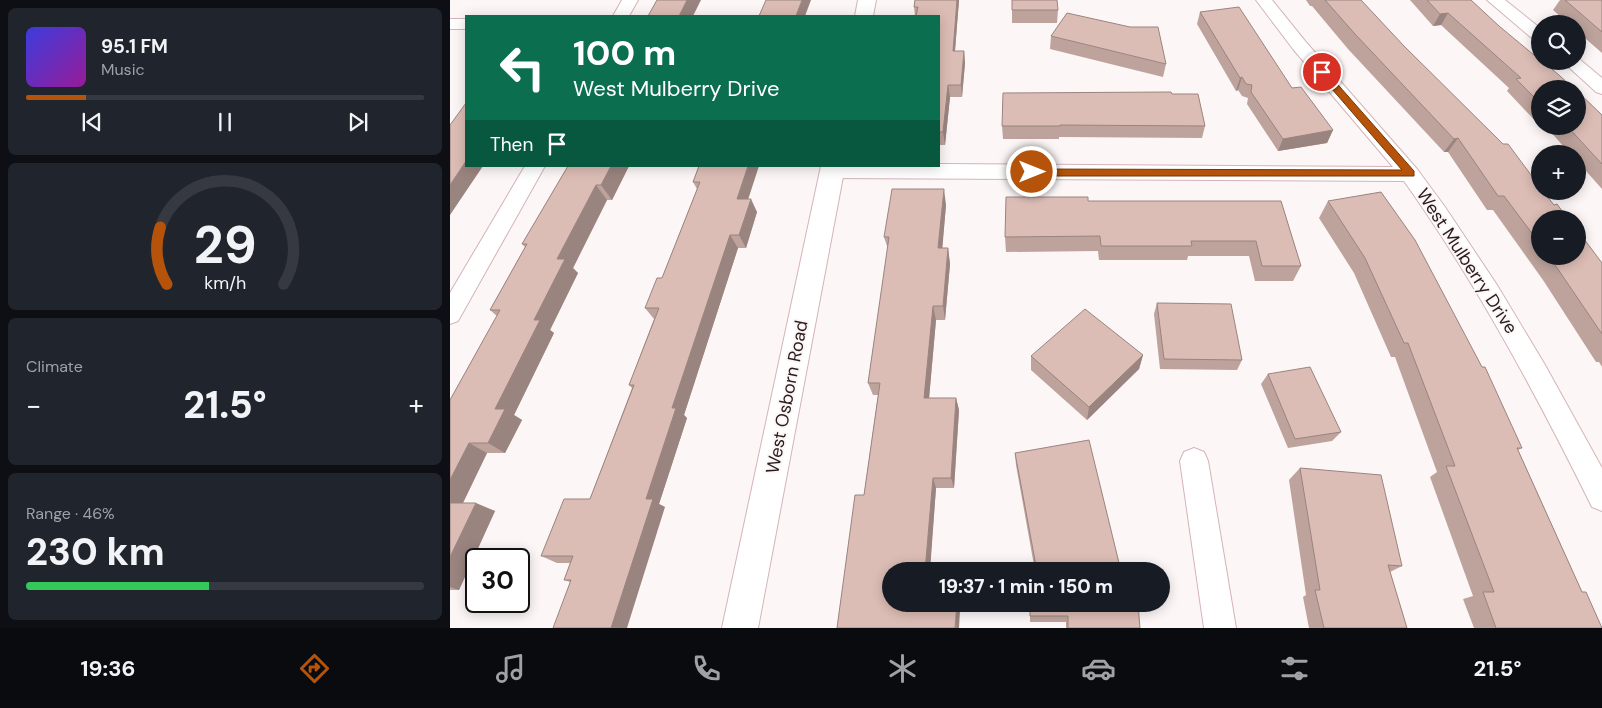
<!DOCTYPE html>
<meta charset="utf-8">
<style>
:root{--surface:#171b24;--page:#20242c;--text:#f1f3f6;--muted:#9ea1a6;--line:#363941;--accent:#b45309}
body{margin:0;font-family:"DM Sans",sans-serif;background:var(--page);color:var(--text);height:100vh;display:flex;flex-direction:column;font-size:19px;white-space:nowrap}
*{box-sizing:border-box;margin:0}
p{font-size:16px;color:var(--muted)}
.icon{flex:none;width:28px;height:28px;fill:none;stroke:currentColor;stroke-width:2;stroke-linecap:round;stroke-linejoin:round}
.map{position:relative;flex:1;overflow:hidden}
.drawer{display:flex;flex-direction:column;gap:8px;padding:8px;background:#0d0f14;width:450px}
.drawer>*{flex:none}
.hud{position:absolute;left:15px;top:15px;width:475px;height:152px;border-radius:0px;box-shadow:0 2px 12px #0003;background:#0b6e4f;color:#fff;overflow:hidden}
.fabs{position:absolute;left:1081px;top:15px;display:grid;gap:10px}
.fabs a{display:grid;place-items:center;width:55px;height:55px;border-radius:50%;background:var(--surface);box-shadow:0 2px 12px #0003;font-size:25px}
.speed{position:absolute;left:15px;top:548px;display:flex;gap:10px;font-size:25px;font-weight:700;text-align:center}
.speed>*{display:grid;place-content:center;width:65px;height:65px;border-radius:50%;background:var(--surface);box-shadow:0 2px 12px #0003;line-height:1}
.speed .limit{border:2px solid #111;border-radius:8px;background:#fff;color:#111}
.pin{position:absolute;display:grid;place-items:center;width:42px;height:42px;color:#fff;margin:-21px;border:2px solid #fff;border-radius:50%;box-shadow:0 1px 5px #0007}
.me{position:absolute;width:55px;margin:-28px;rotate:90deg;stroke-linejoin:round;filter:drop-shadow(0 0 4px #0008)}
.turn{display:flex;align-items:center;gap:18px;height:105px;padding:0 25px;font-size:22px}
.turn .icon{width:65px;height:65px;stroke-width:2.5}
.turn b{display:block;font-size:35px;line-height:42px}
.then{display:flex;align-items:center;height:48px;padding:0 25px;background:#0003;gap:10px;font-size:19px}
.big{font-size:38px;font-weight:800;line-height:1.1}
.drawer .card{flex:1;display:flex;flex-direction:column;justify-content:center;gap:8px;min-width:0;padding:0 18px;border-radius:8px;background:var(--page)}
.drawer .dial{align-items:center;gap:0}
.dial svg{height:130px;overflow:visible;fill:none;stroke:var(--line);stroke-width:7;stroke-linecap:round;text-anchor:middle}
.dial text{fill:var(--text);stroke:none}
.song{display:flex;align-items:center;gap:15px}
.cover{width:60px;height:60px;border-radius:8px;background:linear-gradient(135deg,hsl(240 70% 55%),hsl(300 70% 35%))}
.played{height:5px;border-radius:2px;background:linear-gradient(90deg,var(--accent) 15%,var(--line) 15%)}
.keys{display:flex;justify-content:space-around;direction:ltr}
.heat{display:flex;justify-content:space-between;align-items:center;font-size:28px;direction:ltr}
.charge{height:8px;border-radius:4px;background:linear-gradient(90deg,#34c759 46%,var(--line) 0)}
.trip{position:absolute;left:432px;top:562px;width:288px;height:50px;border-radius:25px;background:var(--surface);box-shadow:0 2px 12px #0003;font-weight:800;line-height:50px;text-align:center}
.tab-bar{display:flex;height:80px;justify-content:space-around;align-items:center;background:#090b0e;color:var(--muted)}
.tab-bar .icon{width:35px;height:35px}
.tab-bar .on{color:var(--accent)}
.tab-bar b{font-size:22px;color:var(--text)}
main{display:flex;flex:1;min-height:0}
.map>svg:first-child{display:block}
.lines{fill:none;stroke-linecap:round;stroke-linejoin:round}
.minor-casing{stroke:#d4b4b8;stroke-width:2}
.tertiary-casing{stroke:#d4b4b8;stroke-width:2}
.minor{fill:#fff;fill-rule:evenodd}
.tertiary{fill:#fff;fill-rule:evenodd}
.wall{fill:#bda39c}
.shaded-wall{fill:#9a847f}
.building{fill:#dcbdb5;stroke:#9a847f}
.route{fill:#b45309;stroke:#753606}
.labels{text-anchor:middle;stroke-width:4;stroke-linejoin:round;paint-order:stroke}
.street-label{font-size:18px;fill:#281c1d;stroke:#fcf6f6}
</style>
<main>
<section class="drawer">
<div class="card">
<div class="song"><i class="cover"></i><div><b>95.1 FM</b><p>Music</p></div></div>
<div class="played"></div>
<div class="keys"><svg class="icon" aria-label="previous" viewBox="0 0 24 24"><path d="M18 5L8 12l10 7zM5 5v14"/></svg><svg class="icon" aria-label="pause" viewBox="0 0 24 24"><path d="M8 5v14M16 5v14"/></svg><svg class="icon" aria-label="next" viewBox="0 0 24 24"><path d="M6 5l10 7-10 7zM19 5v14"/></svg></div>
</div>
<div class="card dial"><svg viewBox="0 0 100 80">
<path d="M14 69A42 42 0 1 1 86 69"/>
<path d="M14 69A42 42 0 0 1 10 34" stroke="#b45309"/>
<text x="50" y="56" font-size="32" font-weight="700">29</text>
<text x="50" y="72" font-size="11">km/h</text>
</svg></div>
<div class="card"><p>Climate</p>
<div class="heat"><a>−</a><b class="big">21.5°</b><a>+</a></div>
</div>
<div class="card"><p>Range · 46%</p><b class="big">230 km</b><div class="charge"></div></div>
</section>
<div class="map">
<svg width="1152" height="628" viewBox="0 0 1152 628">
<rect width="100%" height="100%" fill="#fcf6f6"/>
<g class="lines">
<g class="minor-casing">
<path id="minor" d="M 172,0 L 188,0 L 179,16 L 163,16 Z
M 806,0 L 822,0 L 855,41 L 967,169 L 995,207 L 1047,285 L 1095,365 L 1152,468 L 1152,511 L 1142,507 C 1086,394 1027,284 954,181 L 382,178 L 375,176 L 372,171 L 375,166 L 489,166 L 489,164 L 943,167 L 843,49 Z
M 1037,0 L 1055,0 L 1090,28 L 1090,41 L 1084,40 Z
M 0,19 L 16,19 L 16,29 L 0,29 Z
M 1128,58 L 1152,78 L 1152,94 L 1146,92 L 1112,61 L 1128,61 Z
M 75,166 L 95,166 L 8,321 L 0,324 L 0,293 Z
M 744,448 L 754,452 L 758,461 L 786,628 L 754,628 L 730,461 L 734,452 Z"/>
</g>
<g class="tertiary-casing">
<path id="tertiary" d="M 408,0 L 426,0 L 423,16 L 405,16 Z
M 371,166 L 395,166 L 308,628 L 272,628 Z"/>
</g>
<use href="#minor" class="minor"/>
<use href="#tertiary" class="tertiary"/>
</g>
<path class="wall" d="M 465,0 L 509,0 L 505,51 L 514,51 L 515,63 L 512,97 L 500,97 L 495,145 L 489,145 L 489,16 L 465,16 L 464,7 Z
M 562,0 L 608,10 L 607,23 L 562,23 Z
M 856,0 L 911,0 L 1090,219 L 1090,256 L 1128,256 L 1152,263 L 1152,367 L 1149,362 L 1146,362 L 1093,280 L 1043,210 L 1037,210 L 998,152 L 994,152 L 898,49 L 862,6 L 860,6 Z
M 960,0 L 1021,0 L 1090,89 L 1090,126 L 1057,91 L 1059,88 L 991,25 L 983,26 Z
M 1110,0 L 1152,0 L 1152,53 L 1128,32 L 1128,24 L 1119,24 L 1103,10 Z
M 750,12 L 842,88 L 883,130 L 877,143 L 828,151 L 797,104 L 798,98 L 792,96 L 788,90 L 786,91 L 747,24 Z
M 601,36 L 716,64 L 713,77 L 600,49 Z
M 722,94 L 755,126 L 752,138 L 609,137 L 609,139 L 553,139 L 552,126 Z
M 1152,115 L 1152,189 L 1128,162 L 1128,154 L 1120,154 L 1100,131 L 1096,132 L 1091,126 L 1128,126 Z
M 118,166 L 179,166 L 162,200 L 157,200 L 123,268 L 128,273 L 100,330 L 104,333 L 64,415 L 72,420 L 55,453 L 37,453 L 13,503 L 45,511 L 9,590 L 0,590 L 0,400 L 47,316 L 40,310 L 75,247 L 72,244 Z
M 249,166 L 298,199 L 307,212 L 296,248 L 288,248 L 234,415 L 237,418 L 209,504 L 215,507 L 120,582 L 114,580 L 120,563 L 107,563 L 91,556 L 140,499 L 182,388 L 179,385 L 204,319 L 195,308 L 212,278 L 247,189 L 243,182 Z
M 638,201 L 831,201 L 851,266 L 843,281 L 805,281 L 799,256 L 738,256 L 737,260 L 649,260 L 648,251 L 556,252 L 555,237 Z
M 878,201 L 1072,448 L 1068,450 L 1132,592 L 1152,628 L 1024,628 L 1013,599 L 1023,596 L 980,477 L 987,472 L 945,357 L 941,357 L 904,273 L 869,218 Z
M 496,205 L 492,248 L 498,248 L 500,264 L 495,320 L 486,320 L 479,398 L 506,398 L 509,410 L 504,488 L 486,488 L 477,604 L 507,604 L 510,610 L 387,628 L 414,495 L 428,395 L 423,395 L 418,383 L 438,249 L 434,237 Z
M 707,303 L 792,360 L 787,370 L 710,369 L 704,314 Z
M 693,355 L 689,369 L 637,420 L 581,370 L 581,356 Z
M 818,374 L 891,432 L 882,441 L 838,448 L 811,384 Z
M 565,453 L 671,571 L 585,571 L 566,465 Z
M 850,468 L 952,566 L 940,572 L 957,628 L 859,628 L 853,597 L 856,595 L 839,480 Z
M 580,604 L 690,628 L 616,628 L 616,622 L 580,622 Z"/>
<path class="shaded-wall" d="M 237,0 L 251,0 L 243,16 L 229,16 Z
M 352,0 L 361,0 L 355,16 L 346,16 Z
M 507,0 L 509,0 L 504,63 L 503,51 Z
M 998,13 L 991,25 L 983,26 L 990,14 Z
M 514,51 L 515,63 L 512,97 L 511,85 Z
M 792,77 L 788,90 L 786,91 L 790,78 Z
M 498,85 L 500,97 L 495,145 L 493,132 Z
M 1100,126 L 1104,126 L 1100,131 L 1096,132 Z
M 883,130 L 877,143 L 828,151 L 833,139 Z
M 1008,138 L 998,152 L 994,152 L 1004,139 Z
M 16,161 L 16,166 L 33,166 L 0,215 L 0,185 Z
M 161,166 L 179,166 L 162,200 L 151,185 Z
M 298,166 L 309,166 L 294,212 L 287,199 Z
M 146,185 L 157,200 L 123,268 L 128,273 L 100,330 L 104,333 L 64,415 L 72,420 L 55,453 L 38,443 L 45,409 L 84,320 L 107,259 Z
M 494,189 L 496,205 L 491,264 L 488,248 Z
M 301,199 L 307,212 L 296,248 L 289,235 Z
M 280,235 L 288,248 L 234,415 L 237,418 L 209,504 L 215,507 L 177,628 L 161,628 L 196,499 L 222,408 Z
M 498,248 L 500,264 L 495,320 L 493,306 Z
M 483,306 L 486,320 L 478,410 L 474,398 Z
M 693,355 L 689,369 L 637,420 L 639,407 Z
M 506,398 L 509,410 L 504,488 L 501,478 Z
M 19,443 L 37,453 L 9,511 L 0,508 L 0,480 Z
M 483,478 L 486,488 L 480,571 L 475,571 Z
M 26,503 L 45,511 L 9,590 L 0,587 L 0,557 Z
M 507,604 L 510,610 L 509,628 L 505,628 Z"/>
<path class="building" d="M 207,0 L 237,0 L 229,16 L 198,16 Z
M 316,0 L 352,0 L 346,16 L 309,16 Z
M 465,0 L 507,0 L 503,51 L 514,51 L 511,85 L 498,85 L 493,132 L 489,132 L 489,16 L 466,16 L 468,7 L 464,7 Z
M 562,0 L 607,0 L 608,10 L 562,10 Z
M 875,0 L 911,0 L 954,46 L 1053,144 L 1058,144 L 1090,187 L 1090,191 L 1093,191 L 1104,205 L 1107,204 L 1118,219 L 1090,219 L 1090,244 L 1054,196 L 1048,196 L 1008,138 L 1004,139 L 905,34 Z
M 977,0 L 1021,0 L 1049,26 L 1090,60 L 1090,61 L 1092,61 L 1109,75 L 1124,89 L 1090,89 L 1090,103 L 1066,79 L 1071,78 L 998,13 L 990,14 Z
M 1115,0 L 1152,0 L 1152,32 Z
M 789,7 L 842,88 L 851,87 L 883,130 L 833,139 L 801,92 L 802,85 L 796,84 L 792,77 L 790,78 L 750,12 Z
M 617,13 L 680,27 L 708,27 L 716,64 L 601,36 Z
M 721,92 L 722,94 L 748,94 L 755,126 L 610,125 L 610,126 L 552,126 L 553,93 Z
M 1128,92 L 1152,115 L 1152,164 L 1117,126 L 1128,126 Z
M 16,103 L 16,161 L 0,185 L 0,125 Z
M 118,166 L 161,166 L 151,185 L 146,185 L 107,259 L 115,259 L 84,320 L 90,320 L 45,409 L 55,409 L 38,443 L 19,443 L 0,480 L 0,400 L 50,310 L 40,310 L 77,244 L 72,244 Z
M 249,166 L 298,166 L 287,199 L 301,199 L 289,235 L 280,235 L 222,408 L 226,408 L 196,499 L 203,499 L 161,628 L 103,628 L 121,580 L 114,580 L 123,556 L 91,556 L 114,499 L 140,499 L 184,385 L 179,385 L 209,308 L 195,308 L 207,278 L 212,278 L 250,182 L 243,182 Z
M 442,189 L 494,189 L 488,248 L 498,248 L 493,306 L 483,306 L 474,398 L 506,398 L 501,478 L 483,478 L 475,571 L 441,571 L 441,604 L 507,604 L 505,628 L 387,628 L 405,495 L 414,495 L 430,383 L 418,383 L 439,237 L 434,237 Z
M 931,192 L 965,240 L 1032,367 L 1035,367 L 1072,448 L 1067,448 L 1132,592 L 1136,592 L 1152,628 L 1046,628 L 1033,592 L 1044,592 L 996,466 L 1005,466 L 958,343 L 954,343 L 915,258 L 878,201 Z
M 556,197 L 638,197 L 638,201 L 831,201 L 851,266 L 812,266 L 806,241 L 741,241 L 742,246 L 651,246 L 650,236 L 555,237 Z
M 1128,231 L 1152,263 L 1152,334 L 1099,256 L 1128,256 Z
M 707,303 L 781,304 L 792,360 L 714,359 Z
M 635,309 L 693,355 L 639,407 L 581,356 Z
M 860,367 L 891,432 L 845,439 L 818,374 Z
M 639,440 L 671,571 L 587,571 L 565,453 Z
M 850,468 L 931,475 L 952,566 L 938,565 L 957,628 L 874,628 L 865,590 L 870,590 Z
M 0,503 L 26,503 L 0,557 Z
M 580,604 L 688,604 L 690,628 L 618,628 L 618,616 L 580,616 Z"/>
<path class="route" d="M 872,69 L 875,70 L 964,171 L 964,176 L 582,176 L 577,172 L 582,169 L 952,170 L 869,74 L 868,72 Z"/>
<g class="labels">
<g class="street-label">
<text transform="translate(1017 261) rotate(57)" y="6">West Mulberry Drive</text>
<text transform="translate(337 397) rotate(-79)" y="6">West Osborn Road</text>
</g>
</g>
</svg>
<div class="fabs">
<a><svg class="icon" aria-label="search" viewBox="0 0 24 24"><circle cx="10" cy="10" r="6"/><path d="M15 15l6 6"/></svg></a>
<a><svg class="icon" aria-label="layers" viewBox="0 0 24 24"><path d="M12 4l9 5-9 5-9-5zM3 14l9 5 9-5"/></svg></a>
<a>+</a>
<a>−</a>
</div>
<div class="speed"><div class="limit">30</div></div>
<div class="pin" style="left:872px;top:72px;background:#d93025"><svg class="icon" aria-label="arrive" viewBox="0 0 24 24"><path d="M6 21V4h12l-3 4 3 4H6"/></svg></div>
<svg class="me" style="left:582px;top:172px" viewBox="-20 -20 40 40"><circle r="17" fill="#b45309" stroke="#fff" stroke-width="3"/><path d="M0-11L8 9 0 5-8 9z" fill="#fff"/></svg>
<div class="trip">19:37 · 1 min · 150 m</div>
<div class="hud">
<div class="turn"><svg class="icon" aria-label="left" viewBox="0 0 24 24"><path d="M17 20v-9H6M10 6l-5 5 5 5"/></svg><div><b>100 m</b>West Mulberry Drive</div></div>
<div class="then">Then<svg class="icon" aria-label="arrive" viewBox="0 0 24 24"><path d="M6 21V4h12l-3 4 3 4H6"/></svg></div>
</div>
</div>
</main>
<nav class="tab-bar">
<b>19:36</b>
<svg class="icon on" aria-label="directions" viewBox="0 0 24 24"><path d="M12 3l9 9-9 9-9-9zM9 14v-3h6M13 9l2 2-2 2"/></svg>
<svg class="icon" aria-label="music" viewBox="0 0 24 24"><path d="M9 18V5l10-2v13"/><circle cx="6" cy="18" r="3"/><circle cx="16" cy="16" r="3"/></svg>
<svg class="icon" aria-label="phone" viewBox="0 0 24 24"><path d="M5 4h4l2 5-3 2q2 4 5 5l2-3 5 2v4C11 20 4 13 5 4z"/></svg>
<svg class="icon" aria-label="climate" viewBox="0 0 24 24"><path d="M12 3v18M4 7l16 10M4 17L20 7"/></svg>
<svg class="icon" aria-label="car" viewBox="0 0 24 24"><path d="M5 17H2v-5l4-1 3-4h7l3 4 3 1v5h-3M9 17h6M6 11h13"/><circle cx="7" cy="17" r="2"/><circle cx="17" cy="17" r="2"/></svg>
<svg class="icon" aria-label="filters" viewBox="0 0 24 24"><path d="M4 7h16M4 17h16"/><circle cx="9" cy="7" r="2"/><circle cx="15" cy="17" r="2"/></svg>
<b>21.5°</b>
</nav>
